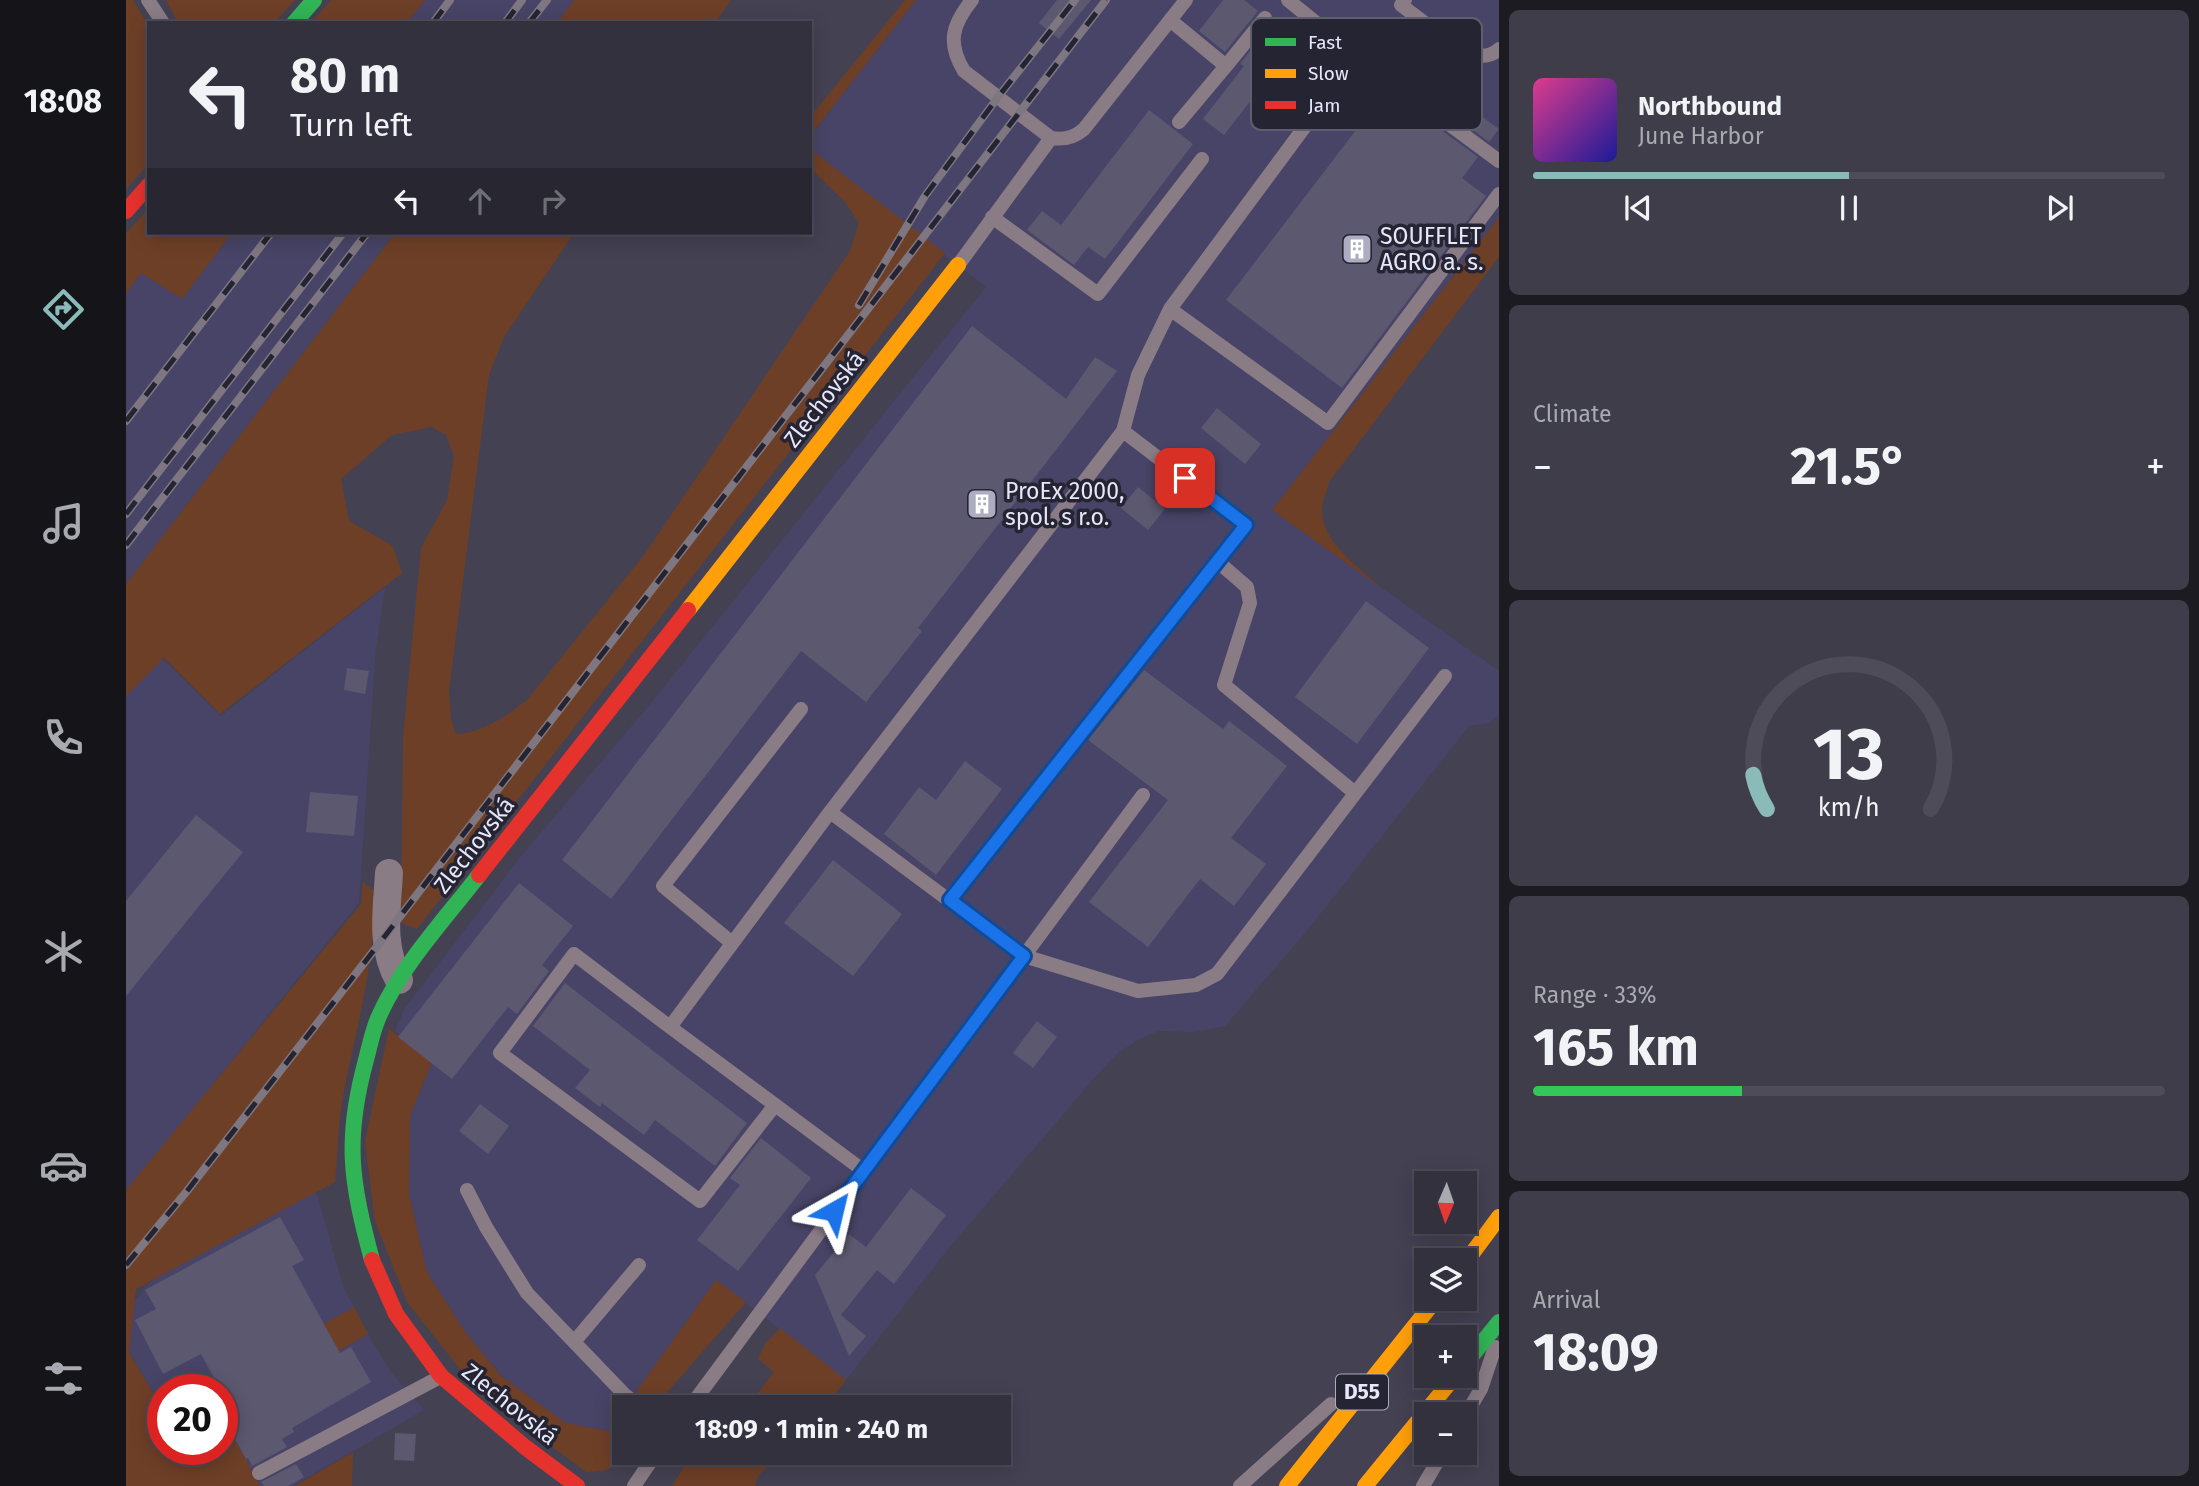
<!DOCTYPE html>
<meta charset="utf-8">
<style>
:root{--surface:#33313e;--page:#3e3d49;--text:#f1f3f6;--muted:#a9a9b0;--line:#4e4c58;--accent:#8bbbb9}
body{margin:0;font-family:"Fira Sans",sans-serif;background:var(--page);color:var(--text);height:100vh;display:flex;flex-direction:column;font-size:26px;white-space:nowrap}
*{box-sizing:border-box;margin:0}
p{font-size:23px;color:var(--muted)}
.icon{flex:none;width:38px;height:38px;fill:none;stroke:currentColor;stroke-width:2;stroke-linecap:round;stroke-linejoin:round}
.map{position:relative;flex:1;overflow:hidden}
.details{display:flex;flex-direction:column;gap:10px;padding:10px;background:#1c1b22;width:700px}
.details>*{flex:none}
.hud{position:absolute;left:21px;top:21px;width:665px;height:214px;border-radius:0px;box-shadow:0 4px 18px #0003,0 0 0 2px var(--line);background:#33313e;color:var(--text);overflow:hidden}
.needle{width:46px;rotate:182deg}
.buttons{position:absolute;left:1288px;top:1171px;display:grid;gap:14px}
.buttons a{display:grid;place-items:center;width:63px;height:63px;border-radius:0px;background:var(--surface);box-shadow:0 4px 18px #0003,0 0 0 2px var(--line);font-size:35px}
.speed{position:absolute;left:21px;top:1374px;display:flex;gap:14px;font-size:35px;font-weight:700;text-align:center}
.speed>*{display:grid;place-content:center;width:91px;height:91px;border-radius:50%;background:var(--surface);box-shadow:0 4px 18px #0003,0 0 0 2px var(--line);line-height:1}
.speed .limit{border:10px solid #d22;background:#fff;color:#111}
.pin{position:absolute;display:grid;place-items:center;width:60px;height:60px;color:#fff;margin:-30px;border-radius:14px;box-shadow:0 4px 10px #0006}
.me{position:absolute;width:77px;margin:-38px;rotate:37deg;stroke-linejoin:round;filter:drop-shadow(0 0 5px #0008)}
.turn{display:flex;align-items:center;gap:24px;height:147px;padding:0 28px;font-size:32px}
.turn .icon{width:91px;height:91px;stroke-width:2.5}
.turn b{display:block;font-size:49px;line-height:60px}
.lanes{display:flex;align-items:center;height:66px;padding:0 28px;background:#0003;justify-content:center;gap:35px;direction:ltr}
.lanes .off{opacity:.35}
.big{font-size:52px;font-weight:700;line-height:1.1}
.details .tile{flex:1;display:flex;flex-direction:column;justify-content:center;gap:10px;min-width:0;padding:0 24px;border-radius:10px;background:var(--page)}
.details .dial{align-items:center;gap:0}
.dial svg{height:182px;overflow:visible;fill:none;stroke:var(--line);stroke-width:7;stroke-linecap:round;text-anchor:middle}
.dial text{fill:var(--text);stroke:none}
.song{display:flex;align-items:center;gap:21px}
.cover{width:84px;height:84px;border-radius:10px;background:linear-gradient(135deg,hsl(330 70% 55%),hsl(240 70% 35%))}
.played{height:7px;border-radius:4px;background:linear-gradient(90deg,var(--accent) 50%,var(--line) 50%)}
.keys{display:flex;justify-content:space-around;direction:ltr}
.heat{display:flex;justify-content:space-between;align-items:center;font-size:38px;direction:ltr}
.charge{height:10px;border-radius:5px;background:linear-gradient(90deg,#34c759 33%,var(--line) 0)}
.trip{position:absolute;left:486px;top:1395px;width:399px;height:70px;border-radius:0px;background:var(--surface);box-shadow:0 4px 18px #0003,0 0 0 2px var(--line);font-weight:700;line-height:70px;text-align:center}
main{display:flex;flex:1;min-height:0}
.menu{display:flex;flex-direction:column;width:126px;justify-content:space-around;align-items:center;background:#141419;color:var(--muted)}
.menu .icon{width:49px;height:49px}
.menu .active{color:var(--accent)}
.menu b{font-size:32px;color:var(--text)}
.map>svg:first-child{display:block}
.built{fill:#484467}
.green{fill:#6e3f27}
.building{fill:#5c5870}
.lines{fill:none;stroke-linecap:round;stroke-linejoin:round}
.lane{stroke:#8a7c85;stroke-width:14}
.street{stroke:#8a7c85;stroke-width:28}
.fast{stroke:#30b455;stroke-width:16}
.slow{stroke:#ff9f0a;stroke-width:16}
.jam{stroke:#e5322d;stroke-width:16}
.rail-casing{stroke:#7e7782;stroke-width:8}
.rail{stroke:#252432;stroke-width:5;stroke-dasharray:16;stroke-linecap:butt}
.route-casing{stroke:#114b97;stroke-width:18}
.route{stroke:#1a73e8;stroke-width:12}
.labels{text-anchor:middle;stroke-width:7;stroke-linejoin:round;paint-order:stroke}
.shield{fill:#252432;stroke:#adacbe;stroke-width:2}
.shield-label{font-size:21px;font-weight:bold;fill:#e7e6fa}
.poi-label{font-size:23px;fill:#e7e6fa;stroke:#252432;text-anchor:start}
.street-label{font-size:23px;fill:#e7e6fa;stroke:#252432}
.key{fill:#252432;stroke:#5f5e6e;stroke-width:2}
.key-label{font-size:19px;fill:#e7e6fa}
</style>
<main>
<nav class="menu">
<b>18:08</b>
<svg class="icon active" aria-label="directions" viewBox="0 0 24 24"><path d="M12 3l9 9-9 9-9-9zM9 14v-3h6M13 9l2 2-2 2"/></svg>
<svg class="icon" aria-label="music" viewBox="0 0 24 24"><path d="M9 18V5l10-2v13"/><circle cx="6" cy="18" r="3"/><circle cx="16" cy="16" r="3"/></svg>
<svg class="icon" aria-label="phone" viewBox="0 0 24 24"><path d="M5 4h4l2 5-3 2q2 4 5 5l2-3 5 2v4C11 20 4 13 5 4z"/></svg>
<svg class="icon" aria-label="climate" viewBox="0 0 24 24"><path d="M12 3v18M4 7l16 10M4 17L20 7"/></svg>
<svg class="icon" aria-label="car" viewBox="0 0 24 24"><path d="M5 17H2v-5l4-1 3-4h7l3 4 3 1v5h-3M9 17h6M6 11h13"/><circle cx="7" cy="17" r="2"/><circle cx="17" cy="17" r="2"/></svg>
<svg class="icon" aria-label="filters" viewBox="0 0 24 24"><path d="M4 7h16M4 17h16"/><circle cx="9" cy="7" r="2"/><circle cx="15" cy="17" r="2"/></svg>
</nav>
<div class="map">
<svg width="1373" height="1486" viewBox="0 0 1373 1486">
<rect width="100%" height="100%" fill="#444153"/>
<path class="built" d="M 299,0 L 448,0 L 431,23 L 281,23 Z
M 790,0 L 1373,0 L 1373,217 L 1146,510 L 1373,671 L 1373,715 L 1363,723 L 1343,726 L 1184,927 L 1099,1026 L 1068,1032 L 1033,1031 L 1013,1039 L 992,1053 L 970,1076 L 822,1249 L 720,1380 L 590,1280 L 482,1431 L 440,1423 L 375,1376 L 337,1329 L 301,1272 L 283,1194 L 284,1116 L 306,1062 L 269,1031 L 279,1008 L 396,855 L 521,708 L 860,287 L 684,150 L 684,136 Z
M 106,233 L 269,233 L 0,584 L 0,294 L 15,273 L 56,299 Z
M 259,587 L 250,648 L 233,903 L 0,1192 L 0,695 L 36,658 L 95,716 Z
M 180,1156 L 218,1289 L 228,1307 L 81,1389 L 37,1390 L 37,1410 L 0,1346 L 0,1313 L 72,1221 Z
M 242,1334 L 264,1371 L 298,1410 L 167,1486 L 134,1486 L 97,1417 Z"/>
<path class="green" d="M 0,0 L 7,0 L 23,27 L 23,164 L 0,189 Z
M 40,0 L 169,0 L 148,23 L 52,23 Z
M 205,0 L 299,0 L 281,23 L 185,23 Z
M 448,0 L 605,0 L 589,23 L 431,23 Z
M 779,0 L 790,0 L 684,136 L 684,117 Z
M 684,149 L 819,253 L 291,929 L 276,923 L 275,915 L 277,737 L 295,548 L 321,500 L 328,456 L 320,435 L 306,427 L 266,435 L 215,479 L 223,521 L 267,546 L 276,573 L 94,714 L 38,658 L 0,696 L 0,584 L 269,233 L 448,233 L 378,337 L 363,375 L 323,691 L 325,719 L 330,734 C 357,733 380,716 401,700 L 518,555 L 724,251 L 733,223 L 719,202 L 684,168 Z
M 23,208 L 23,233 L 106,233 L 56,299 L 15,273 L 0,294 L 0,233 Z
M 1373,217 L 1373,257 L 1203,482 C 1201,490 1197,500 1196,509 C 1195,543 1235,569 1258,590 L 1146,510 Z
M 237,882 L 247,890 C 252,954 230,1028 218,1091 C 212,1121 212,1152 209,1182 L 10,1289 L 3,1352 L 37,1410 L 37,1449 L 96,1449 L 96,1390 L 81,1389 L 228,1307 L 242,1334 L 97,1417 L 134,1486 L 0,1486 L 0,1190 L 235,904 Z
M 263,1029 L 306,1062 L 284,1116 L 283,1194 L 301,1272 L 337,1329 L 375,1376 L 440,1423 L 482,1431 L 499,1408 L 499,1452 L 502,1453 C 492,1469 478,1472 460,1472 L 352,1392 L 281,1302 L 249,1221 L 239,1141 Z
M 590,1280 L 620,1302 L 543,1390 L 531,1407 L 499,1407 Z
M 654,1328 L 720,1380 L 699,1407 L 621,1407 L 648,1372 L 632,1359 L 639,1344 Z
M 227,1452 L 226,1486 L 169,1486 Z
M 566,1453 L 566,1452 L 655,1453 L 632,1476 L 629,1486 L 546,1486 Z"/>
<path class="building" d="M 931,0 L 965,0 L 933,39 L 913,23 Z
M 1097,0 L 1118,0 L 1132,11 L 1099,52 L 1073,31 Z
M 1147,22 L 1171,41 L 1098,135 L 1077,119 L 1118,66 L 1114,64 Z
M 1310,83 L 1373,129 L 1363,142 L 1300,95 Z
M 1246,109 L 1274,130 L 1289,111 L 1352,157 L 1336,178 L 1360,196 L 1216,388 L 1100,300 Z
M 1023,110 L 1067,144 L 979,259 L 962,247 L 948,265 L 901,230 L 916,211 L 935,225 Z
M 846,326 L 940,399 L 969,357 L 991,371 L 792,628 L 796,631 L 740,702 L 675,651 L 485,899 L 436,860 Z
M 1091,408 L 1135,444 L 1119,464 L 1075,428 Z
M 1012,487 L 1039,509 L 1022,530 L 995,508 Z
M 1240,601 L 1303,648 L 1231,744 L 1169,697 Z
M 221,668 L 243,671 L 239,694 L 218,690 Z
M 1018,670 L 1097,729 L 1103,721 L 1161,766 L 1105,838 L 1140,864 L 1108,906 L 1074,879 L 1022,947 L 963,902 L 1042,800 L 962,740 Z
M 839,761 L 876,789 L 810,875 L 758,834 L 793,787 L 810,800 Z
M 184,792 L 232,796 L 228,836 L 180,832 Z
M 70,815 L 117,852 L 0,996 L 0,901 Z
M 707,860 L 776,914 L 727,976 L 658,923 Z
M 393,883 L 447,926 L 416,965 L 423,971 L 391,1014 L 382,1007 L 326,1079 L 272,1037 Z
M 439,983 L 621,1123 L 589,1166 L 529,1120 L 518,1135 L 476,1103 L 474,1107 L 449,1088 L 464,1070 L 407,1026 Z
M 911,1021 L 931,1037 L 907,1068 L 887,1053 Z
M 354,1104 L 383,1126 L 362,1154 L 333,1131 Z
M 635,1138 L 685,1178 L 612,1271 L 571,1240 L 614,1185 L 604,1178 Z
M 785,1188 L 820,1215 L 768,1284 L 751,1270 L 715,1315 L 740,1336 L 723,1356 L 689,1275 L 723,1234 L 740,1247 Z
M 154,1217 L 178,1260 L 166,1266 L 214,1353 L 225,1347 L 245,1382 L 166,1428 L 168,1432 L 156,1439 L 161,1447 L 126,1466 L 122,1458 L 120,1459 L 98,1420 L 108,1414 L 75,1354 L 37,1374 L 9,1320 L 30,1309 L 19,1290 Z
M 269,1433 L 290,1434 L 288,1461 L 268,1460 Z
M 170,1464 L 178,1477 L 162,1486 L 138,1486 L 135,1482 Z"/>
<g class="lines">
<path class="lane" d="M 22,0 L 37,23
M 846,0 C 826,25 821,43 838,71 L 925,138 C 938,140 948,138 958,129 L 1060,0
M 1279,0 L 1275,5 L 1337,52 C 1350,56 1363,59 1373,49
M 1044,20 L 1100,66 L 1053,122
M 1231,56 L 1373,161
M 1100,66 L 1139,18
M 866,217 L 972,294 L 1076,159
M 833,264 L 925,138
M 1044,309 L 1202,423 L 1373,194
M 997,431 L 1012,375 L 1044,309 L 1231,56 L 1162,0
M 1091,561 L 1121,587 L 1124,603 L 1098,685 L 1229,793
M 1017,795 L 898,956 L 1012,991 L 1070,985 L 1091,974 L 1319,676
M 704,812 L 997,431 L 1120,525 L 824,900
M 606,943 L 537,886 L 675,709
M 544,1027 L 448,954 L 374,1053 L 574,1201 L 649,1105
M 341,1190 L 360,1227 L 401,1293 L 499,1395 L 514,1407
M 448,1342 L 513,1265
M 564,1407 L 898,956 L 704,812 L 544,1027 L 738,1171
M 1339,1416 L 1355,1389 L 1369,1347
M 133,1473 L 314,1377
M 508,1486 L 531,1452
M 1114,1486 L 1205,1404
M 1297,1486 L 1317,1452"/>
<path class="street" d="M 263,873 C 261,910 254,946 273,980"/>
<path class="fast" d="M 168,23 L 188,0
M 246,1260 C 225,1182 218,1140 240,1060 C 244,1045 247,1028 254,1014 C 276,965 320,918 353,875
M 1339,1364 L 1373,1322"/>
<path class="slow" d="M 562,610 L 832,265
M 1339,1263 L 1373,1217
M 1161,1486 L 1311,1298
M 1239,1486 L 1329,1376"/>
<path class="jam" d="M 0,211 L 23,185
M 353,875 L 562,610
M 246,1260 L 270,1314 L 315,1376 L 399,1447 L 451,1486"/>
<g class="rail-casing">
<path id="rail" d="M 307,23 L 324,0
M 379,23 L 396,0
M 403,23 L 421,0
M 733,305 L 799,196 L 872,97 L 949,0
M 0,421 L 145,233
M 0,514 L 217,233
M 0,545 L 241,233
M 0,1265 L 61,1191 L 259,936 L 980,0"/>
</g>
<use href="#rail" class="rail"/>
</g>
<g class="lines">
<g class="route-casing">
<path id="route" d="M 708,1211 L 898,956 L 824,900 L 1120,525 L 1059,478"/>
</g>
<use href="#route" class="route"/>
</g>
<defs>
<g id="building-square" transform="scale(1.575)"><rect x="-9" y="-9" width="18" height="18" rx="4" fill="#aeacc0" stroke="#252432"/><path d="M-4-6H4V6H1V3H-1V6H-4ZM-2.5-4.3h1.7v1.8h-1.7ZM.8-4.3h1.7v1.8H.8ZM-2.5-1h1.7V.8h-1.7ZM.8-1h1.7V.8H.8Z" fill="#fff"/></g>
</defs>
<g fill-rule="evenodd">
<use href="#building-square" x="1231" y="249"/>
<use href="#building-square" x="856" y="504"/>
</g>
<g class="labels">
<rect class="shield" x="1210" y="1374.5" width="52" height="35" rx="5"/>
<g class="shield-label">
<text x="1236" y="1399">D55</text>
</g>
<g class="poi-label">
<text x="1254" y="244">SOUFFLET<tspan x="1254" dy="26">AGRO a. s.</tspan></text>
<text x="879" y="499">ProEx 2000,<tspan x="879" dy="26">spol. s r.o.</tspan></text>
</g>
<g class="street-label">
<text transform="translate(698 399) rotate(-52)" y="8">Zlechovská</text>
<text transform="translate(348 845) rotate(-52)" y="8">Zlechovská</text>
<text transform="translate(384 1404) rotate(39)" y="8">Zlechovská</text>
</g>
</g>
<rect x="1125" y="18" width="231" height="112" rx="10" class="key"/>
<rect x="1139" y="38" width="31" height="8" fill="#30b455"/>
<rect x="1139" y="69" width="31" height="9" fill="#ff9f0a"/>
<rect x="1139" y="101" width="31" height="8" fill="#e5322d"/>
<g class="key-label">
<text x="1182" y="49">Fast</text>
<text x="1182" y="80">Slow</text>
<text x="1182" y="112">Jam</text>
</g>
</svg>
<div class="buttons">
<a><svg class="needle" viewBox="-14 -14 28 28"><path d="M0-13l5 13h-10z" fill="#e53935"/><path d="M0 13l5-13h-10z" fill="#a9a9b0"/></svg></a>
<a><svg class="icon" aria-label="layers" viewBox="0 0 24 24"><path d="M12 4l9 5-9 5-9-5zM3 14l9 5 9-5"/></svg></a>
<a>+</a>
<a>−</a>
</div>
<div class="speed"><div class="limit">20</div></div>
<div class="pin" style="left:1059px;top:478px;background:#d93025"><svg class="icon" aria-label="arrive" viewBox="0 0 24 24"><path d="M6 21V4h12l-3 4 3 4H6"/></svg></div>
<svg class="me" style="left:708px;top:1211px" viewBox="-20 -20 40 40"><path d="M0-17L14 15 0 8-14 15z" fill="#1a73e8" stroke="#fff" stroke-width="4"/></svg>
<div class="trip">18:09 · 1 min · 240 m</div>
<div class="hud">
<div class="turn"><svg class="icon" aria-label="left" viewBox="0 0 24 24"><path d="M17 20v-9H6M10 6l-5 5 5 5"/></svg><div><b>80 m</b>Turn left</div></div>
<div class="lanes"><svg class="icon" aria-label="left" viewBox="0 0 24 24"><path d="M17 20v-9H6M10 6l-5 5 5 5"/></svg><svg class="icon off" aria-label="ahead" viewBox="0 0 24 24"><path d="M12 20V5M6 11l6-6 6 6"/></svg><svg class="icon off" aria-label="right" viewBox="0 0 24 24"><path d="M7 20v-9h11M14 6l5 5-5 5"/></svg></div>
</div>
</div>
<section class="details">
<div class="tile">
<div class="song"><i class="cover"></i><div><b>Northbound</b><p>June Harbor</p></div></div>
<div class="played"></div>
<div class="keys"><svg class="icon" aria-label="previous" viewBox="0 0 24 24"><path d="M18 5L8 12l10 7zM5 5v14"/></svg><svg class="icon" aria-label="pause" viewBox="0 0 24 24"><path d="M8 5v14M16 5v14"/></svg><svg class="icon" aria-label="next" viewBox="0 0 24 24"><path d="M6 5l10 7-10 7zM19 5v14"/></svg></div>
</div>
<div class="tile"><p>Climate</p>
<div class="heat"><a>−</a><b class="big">21.5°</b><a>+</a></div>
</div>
<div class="tile dial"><svg viewBox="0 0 100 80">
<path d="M14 69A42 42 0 1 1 86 69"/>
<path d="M14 69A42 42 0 0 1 8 54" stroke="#8bbbb9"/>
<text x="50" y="56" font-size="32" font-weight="700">13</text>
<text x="50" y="72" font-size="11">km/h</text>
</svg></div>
<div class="tile"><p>Range · 33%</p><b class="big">165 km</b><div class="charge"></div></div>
<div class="tile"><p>Arrival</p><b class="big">18:09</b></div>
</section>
</main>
